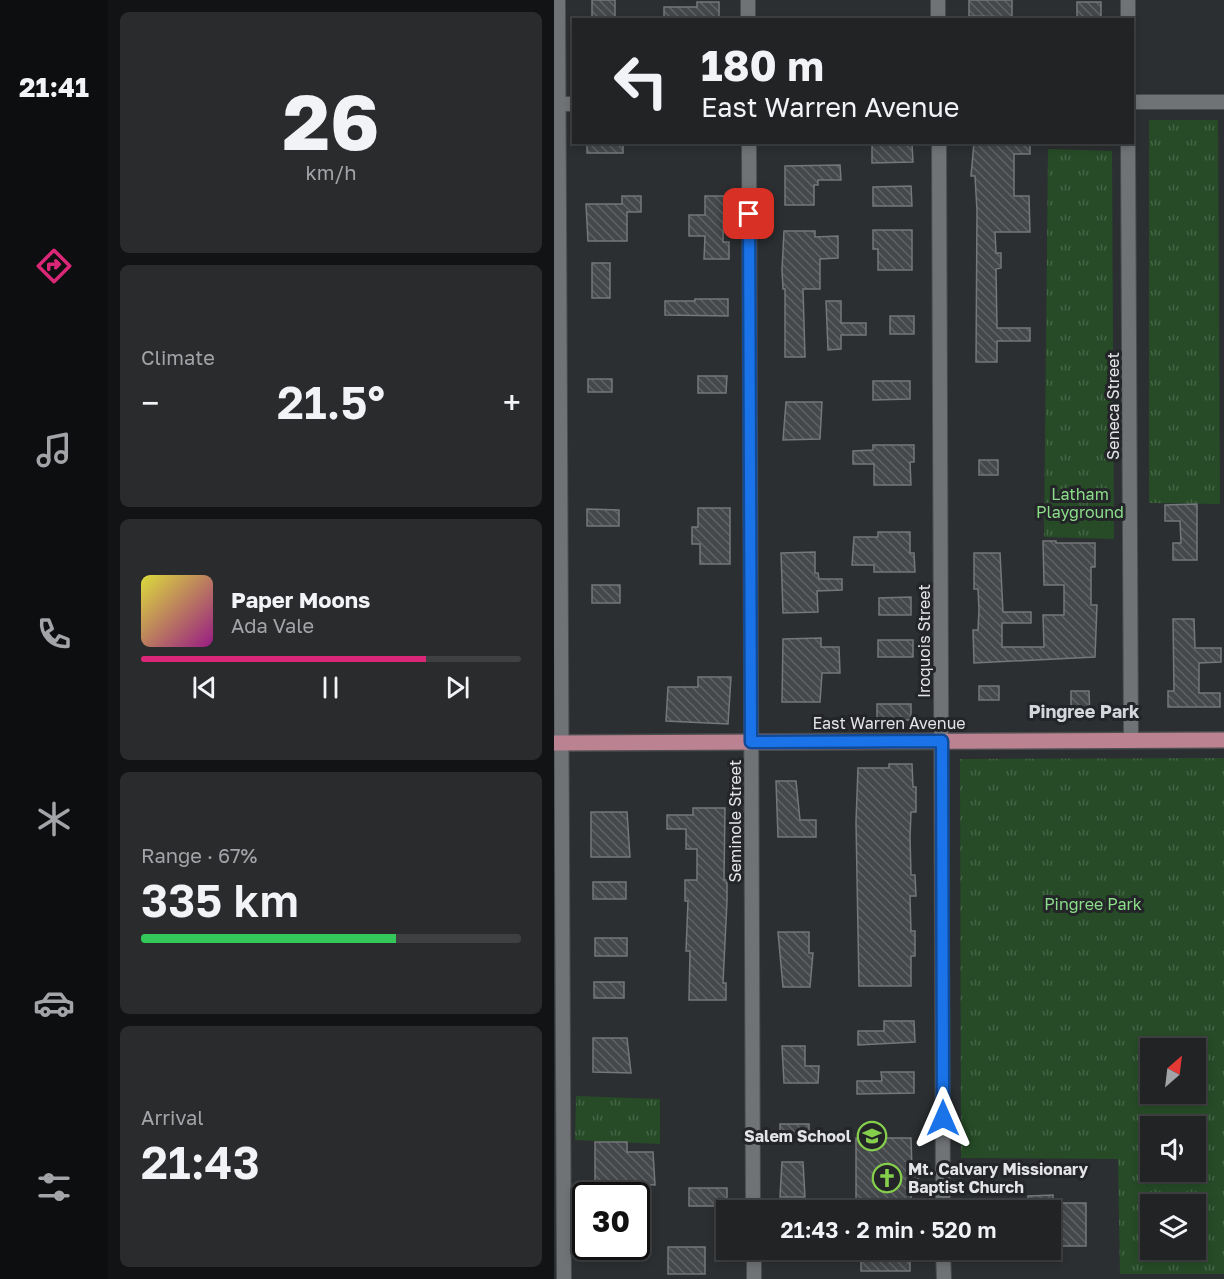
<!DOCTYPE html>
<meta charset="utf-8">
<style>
:root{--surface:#212325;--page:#292b2d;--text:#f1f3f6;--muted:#a2a4a7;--line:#3e4042;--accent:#db2777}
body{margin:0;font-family:"Golos Text",sans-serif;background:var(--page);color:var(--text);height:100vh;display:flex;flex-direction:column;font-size:22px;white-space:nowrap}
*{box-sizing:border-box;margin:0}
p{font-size:20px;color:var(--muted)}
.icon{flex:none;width:33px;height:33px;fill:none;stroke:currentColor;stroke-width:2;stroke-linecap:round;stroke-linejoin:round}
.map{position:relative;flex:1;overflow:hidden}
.side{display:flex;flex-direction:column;gap:12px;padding:12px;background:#121314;width:446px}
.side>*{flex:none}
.banner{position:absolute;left:18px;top:18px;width:562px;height:126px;border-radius:0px;box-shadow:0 3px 9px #0003,0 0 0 2px var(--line);background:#212325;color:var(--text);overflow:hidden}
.needle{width:39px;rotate:28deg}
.tools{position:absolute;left:586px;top:1038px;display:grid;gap:12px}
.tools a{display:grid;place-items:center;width:66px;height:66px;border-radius:0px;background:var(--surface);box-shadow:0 3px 9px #0003,0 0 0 2px var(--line);font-size:30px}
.speed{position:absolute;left:18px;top:1182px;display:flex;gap:12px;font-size:30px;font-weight:700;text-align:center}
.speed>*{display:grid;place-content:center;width:78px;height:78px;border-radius:50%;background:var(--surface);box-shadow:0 3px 9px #0003,0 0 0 2px var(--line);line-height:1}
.speed .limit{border:3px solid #111;border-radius:9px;background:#fff;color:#111}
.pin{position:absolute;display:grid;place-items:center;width:51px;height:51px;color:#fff;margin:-26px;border-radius:12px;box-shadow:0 3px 9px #0006}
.me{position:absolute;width:66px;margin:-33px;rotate:0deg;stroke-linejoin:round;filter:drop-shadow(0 0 4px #0008)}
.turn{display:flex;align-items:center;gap:21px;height:126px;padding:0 30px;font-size:27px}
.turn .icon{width:78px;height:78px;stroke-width:2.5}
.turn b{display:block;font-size:42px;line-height:51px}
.big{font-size:45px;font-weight:600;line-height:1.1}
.side .card{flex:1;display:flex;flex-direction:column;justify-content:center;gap:9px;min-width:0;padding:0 21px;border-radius:9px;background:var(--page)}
.side .dial{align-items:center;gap:0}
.dial b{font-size:78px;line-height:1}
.song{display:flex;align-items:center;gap:18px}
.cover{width:72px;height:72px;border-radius:9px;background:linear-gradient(135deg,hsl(60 70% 55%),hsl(310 70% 35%))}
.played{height:6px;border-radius:3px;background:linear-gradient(90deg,var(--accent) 75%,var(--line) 75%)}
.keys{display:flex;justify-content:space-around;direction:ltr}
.heat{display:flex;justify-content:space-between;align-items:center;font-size:33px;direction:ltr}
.charge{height:9px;border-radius:4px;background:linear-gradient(90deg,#34c759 67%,var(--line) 0)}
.trip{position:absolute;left:162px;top:1200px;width:345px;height:60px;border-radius:0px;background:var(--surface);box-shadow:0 3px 9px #0003,0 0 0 2px var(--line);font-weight:600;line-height:60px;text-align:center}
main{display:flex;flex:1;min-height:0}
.menu{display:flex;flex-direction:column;width:108px;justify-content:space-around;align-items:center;background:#0d0e0f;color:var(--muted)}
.menu .icon{width:42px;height:42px}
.menu .active{color:var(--accent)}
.menu b{font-size:27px;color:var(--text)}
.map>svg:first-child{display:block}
.grass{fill:url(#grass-tufts);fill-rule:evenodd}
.building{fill:url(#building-back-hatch);stroke:#74777b;stroke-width:1.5}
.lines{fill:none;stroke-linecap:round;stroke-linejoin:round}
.minor-casing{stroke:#4b4c4e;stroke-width:16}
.major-casing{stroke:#4b4c4e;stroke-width:18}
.minor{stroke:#707376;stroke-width:14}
.major{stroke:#bb8391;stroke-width:15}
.route-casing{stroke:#114b97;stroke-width:15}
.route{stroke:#1a73e8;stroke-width:10}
.labels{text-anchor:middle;stroke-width:6;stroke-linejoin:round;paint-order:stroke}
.street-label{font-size:16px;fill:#e3e4e6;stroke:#232528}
.park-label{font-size:16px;fill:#8cdd8a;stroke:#232528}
.poi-label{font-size:16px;font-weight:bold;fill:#e3e4e6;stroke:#232528;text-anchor:end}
.neighbourhood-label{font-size:18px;font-weight:bold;fill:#d3d6da;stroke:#232528}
</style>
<main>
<nav class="menu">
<b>21:41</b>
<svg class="icon active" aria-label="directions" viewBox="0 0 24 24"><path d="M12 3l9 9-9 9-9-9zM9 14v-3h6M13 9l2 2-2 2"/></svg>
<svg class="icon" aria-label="music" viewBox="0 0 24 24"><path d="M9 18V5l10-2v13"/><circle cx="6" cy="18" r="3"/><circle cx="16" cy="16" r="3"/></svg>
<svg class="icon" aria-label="phone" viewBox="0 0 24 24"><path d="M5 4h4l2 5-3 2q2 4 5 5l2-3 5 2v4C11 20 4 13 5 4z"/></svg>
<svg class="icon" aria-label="climate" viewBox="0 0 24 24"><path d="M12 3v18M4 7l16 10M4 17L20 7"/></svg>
<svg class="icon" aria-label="car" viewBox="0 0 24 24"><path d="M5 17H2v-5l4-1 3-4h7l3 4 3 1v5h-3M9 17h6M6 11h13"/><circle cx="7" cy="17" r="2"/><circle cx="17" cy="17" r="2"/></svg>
<svg class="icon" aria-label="filters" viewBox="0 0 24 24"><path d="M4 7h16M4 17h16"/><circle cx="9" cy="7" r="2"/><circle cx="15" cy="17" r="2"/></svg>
</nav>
<section class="side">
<div class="card dial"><b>26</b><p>km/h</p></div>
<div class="card"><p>Climate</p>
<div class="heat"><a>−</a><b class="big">21.5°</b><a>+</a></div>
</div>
<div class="card">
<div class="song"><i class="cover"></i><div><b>Paper Moons</b><p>Ada Vale</p></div></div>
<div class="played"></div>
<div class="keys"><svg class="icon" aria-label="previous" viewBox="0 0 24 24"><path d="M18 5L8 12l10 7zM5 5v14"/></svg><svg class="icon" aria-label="pause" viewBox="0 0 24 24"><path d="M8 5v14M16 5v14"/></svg><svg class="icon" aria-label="next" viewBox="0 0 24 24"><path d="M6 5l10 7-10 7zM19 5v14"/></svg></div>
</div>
<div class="card"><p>Range · 67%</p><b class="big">335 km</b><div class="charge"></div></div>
<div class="card"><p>Arrival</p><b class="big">21:43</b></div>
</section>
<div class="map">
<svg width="671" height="1279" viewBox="0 0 671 1279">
<defs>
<pattern id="grass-tufts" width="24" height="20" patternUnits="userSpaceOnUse" patternTransform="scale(1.5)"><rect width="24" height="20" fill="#264b26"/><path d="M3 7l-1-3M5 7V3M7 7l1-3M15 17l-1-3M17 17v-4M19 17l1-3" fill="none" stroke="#456546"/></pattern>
<pattern id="building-back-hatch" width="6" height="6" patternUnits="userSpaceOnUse" patternTransform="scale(1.5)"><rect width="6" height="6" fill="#45484a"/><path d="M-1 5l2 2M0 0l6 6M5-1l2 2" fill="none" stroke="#606264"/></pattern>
</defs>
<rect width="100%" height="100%" fill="#2c2f31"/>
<path class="grass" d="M 595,120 L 664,120 L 666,504 L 595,503 Z
M 494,149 L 558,151 L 560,539 L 490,537 Z
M 670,758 L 670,1274 L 566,1274 L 564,1159 L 407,1158 L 406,759 ZM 597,1048 L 642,1048 L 642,1094 L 597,1094 ZM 597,1126 L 642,1126 L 642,1172 L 597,1172 ZM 597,1204 L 642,1204 L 642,1250 L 597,1250 Z
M 22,1096 L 106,1099 L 106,1144 L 21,1140 Z"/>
<path class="building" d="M 38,0 L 61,0 L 61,20 L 38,20 Z
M 415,0 L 458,0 L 458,17 L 415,16 Z
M 143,2 L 165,2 L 165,20 L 110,20 L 110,7 L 143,7 Z
M 523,2 L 547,2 L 547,18 L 523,18 Z
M 33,142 L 69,142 L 69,153 L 33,153 Z
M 420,142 L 476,142 L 476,154 L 460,154 L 460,196 L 475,196 L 476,232 L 441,232 L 442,253 L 447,253 L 447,268 L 442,269 L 443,328 L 476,328 L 476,341 L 443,341 L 443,362 L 422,362 L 423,211 L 421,176 L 417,176 Z
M 318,144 L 358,144 L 359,162 L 318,163 Z
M 286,165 L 287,180 L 264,180 L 264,185 L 260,185 L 260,205 L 231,205 L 231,166 Z
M 357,186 L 358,206 L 319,206 L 319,187 Z
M 68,196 L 87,196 L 87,212 L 73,212 L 73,241 L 34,241 L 32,204 L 68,204 Z
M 151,196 L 170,196 L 169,242 L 175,242 L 175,259 L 150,259 L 151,236 L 135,236 L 135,215 L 151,215 Z
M 319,230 L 358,230 L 358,270 L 324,270 L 324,249 L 319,249 Z
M 230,231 L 261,231 L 261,237 L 284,236 L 284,258 L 266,259 L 266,289 L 249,289 L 251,357 L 231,357 L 231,289 L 229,289 L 228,270 Z
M 38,263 L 56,263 L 56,298 L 38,298 Z
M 141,299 L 174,299 L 174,316 L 111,315 L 111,301 L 141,301 Z
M 272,301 L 287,301 L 287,323 L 312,323 L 312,335 L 287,335 L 287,349 L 274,350 Z
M 336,316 L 360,316 L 360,334 L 336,334 Z
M 144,376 L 173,376 L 172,393 L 144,393 Z
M 34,379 L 58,379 L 58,392 L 34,392 Z
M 319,381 L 356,381 L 356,399 L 319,400 Z
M 232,402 L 268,402 L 266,439 L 229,440 Z
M 319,445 L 360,445 L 360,462 L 356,462 L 357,485 L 320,485 L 320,464 L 299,464 L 299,451 L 319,450 Z
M 425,460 L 444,460 L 444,475 L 425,475 Z
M 643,504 L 643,560 L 619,560 L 619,543 L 627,543 L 626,521 L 611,521 L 611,505 Z
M 144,508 L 176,508 L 176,564 L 146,564 L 146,544 L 138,544 L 138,527 L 144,527 Z
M 33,509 L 65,510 L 65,526 L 33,526 Z
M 324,532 L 356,532 L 356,553 L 360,553 L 361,572 L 320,572 L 320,565 L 298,565 L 300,537 L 324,537 Z
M 489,541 L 502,541 L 502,543 L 541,543 L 541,567 L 537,567 L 537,605 L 543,605 L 541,657 L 420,663 L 419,630 L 424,630 L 425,610 L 424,589 L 420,589 L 420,553 L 446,553 L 449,612 L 477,612 L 477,623 L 448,623 L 448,647 L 490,647 L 489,615 L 510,615 L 510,585 L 490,585 Z
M 261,552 L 261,573 L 264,573 L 265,579 L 288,579 L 288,590 L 263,591 L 264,612 L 229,613 L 227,553 Z
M 38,585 L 66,585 L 66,603 L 38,603 Z
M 357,597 L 357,615 L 325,615 L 325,598 Z
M 619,619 L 640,619 L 641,648 L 667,648 L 667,662 L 645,663 L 645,693 L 666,693 L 666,707 L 614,707 L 614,691 L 620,691 Z
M 267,638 L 267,647 L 285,647 L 286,673 L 268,673 L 266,702 L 228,702 L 229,639 Z
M 324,640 L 359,640 L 359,657 L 324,657 Z
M 144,677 L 177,677 L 174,724 L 112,721 L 114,687 L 144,687 Z
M 425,686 L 445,686 L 445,700 L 425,700 Z
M 517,691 L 535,691 L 536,717 L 517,717 Z
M 323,704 L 357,704 L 357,720 L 323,720 Z
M 335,764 L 358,764 L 359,787 L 362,787 L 362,812 L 357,812 L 356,837 L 357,875 L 361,875 L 362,896 L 356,896 L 357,931 L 361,931 L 361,956 L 357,956 L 357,986 L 305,986 L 302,822 L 304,768 L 335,768 Z
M 222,781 L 242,781 L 246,820 L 262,820 L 262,837 L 224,837 Z
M 139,808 L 171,808 L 170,880 L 173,880 L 173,901 L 169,983 L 172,983 L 172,1000 L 135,1000 L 136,951 L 132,951 L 134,901 L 131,901 L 131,880 L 143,880 L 143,849 L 132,849 L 132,829 L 113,829 L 113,815 L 139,815 Z
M 37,812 L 73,812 L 76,857 L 37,857 Z
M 39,882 L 72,882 L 72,899 L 39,899 Z
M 224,932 L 255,932 L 255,953 L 259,953 L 256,987 L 229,987 Z
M 41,938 L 73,938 L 73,956 L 41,956 Z
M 40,982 L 70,982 L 70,998 L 40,998 Z
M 330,1021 L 360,1021 L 361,1042 L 304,1045 L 304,1031 L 330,1031 Z
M 39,1038 L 73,1038 L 77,1073 L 39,1072 Z
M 228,1046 L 251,1046 L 251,1066 L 265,1066 L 264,1083 L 230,1083 Z
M 327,1072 L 360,1072 L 360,1093 L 303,1094 L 303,1081 L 328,1081 Z
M 226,1124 L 255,1124 L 255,1139 L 226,1139 Z
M 302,1138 L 357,1138 L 358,1169 L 364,1169 L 364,1186 L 357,1186 L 357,1210 L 302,1209 Z
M 41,1142 L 73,1142 L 73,1152 L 99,1152 L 101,1185 L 80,1184 L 80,1196 L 41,1196 Z
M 228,1162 L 249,1162 L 251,1197 L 226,1197 Z
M 135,1188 L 173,1188 L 173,1206 L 135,1206 Z
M 499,1195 L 499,1203 L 532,1203 L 532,1246 L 496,1246 L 496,1210 L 474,1210 L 474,1196 Z
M 114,1247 L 151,1247 L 151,1274 L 114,1274 Z
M 307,1250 L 356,1250 L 356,1271 L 307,1271 Z"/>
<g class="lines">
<g class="minor-casing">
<path id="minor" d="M 4,0 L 10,1279
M 194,0 L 194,20
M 384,0 L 384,20
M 574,0 L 574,20
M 579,102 L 671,102
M 4,104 L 20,104
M 195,142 L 199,1210
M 385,142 L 389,1210
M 574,142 L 577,741
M 200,1250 L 200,1279
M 389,1250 L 390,1279"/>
</g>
<g class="major-casing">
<path id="major" d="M 0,743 L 671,740"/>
</g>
<use href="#minor" class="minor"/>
<use href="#major" class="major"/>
</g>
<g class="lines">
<g class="route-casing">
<path id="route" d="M 195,214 L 197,742 L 388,741 L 389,1118"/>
</g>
<use href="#route" class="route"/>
</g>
<defs>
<g id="school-ring" transform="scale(1.5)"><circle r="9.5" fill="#232528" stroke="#85cf4c" stroke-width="1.5"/><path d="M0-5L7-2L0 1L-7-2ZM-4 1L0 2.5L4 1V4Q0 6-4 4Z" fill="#85cf4c"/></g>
<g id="church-ring" transform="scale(1.5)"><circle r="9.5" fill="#232528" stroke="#85cf4c" stroke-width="1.5"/><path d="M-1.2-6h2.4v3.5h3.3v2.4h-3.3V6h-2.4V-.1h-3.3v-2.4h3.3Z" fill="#85cf4c"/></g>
</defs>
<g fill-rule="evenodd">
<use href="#school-ring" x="318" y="1136"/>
<use href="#church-ring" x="333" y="1178"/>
</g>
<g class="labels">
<g class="street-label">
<text transform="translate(559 406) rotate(-90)" y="6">Seneca Street</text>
<text transform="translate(370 641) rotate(-90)" y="6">Iroquois Street</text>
<text x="335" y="729">East Warren Avenue</text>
<text transform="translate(181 821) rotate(-90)" y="6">Seminole Street</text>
</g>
<g class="park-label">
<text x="526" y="500">Latham<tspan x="526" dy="18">Playground</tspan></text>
<text x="539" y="910">Pingree Park</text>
</g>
<g class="poi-label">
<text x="297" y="1142">Salem School</text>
<text x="354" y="1175" text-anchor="start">Mt. Calvary Missionary<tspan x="354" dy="18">Baptist Church</tspan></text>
</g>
<g class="neighbourhood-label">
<text x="530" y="718">Pingree Park</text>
</g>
</g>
</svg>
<div class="tools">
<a><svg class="needle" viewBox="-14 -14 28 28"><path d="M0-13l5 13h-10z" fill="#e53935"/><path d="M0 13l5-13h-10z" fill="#a2a4a7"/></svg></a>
<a><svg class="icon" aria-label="sound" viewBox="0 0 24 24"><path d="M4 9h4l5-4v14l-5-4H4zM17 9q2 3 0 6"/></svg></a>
<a><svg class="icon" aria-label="layers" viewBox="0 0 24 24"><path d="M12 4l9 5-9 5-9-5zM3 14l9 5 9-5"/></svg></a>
</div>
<div class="speed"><div class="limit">30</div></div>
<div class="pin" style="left:195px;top:214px;background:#d93025"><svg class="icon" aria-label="arrive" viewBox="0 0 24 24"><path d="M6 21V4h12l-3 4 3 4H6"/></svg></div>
<svg class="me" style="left:389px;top:1118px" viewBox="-20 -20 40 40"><path d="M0-17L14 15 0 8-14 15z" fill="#1a73e8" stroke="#fff" stroke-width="4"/></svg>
<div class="trip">21:43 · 2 min · 520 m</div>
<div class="banner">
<div class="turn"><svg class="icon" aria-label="left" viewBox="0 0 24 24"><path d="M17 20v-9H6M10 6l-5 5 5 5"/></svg><div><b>180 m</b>East Warren Avenue</div></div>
</div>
</div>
</main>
